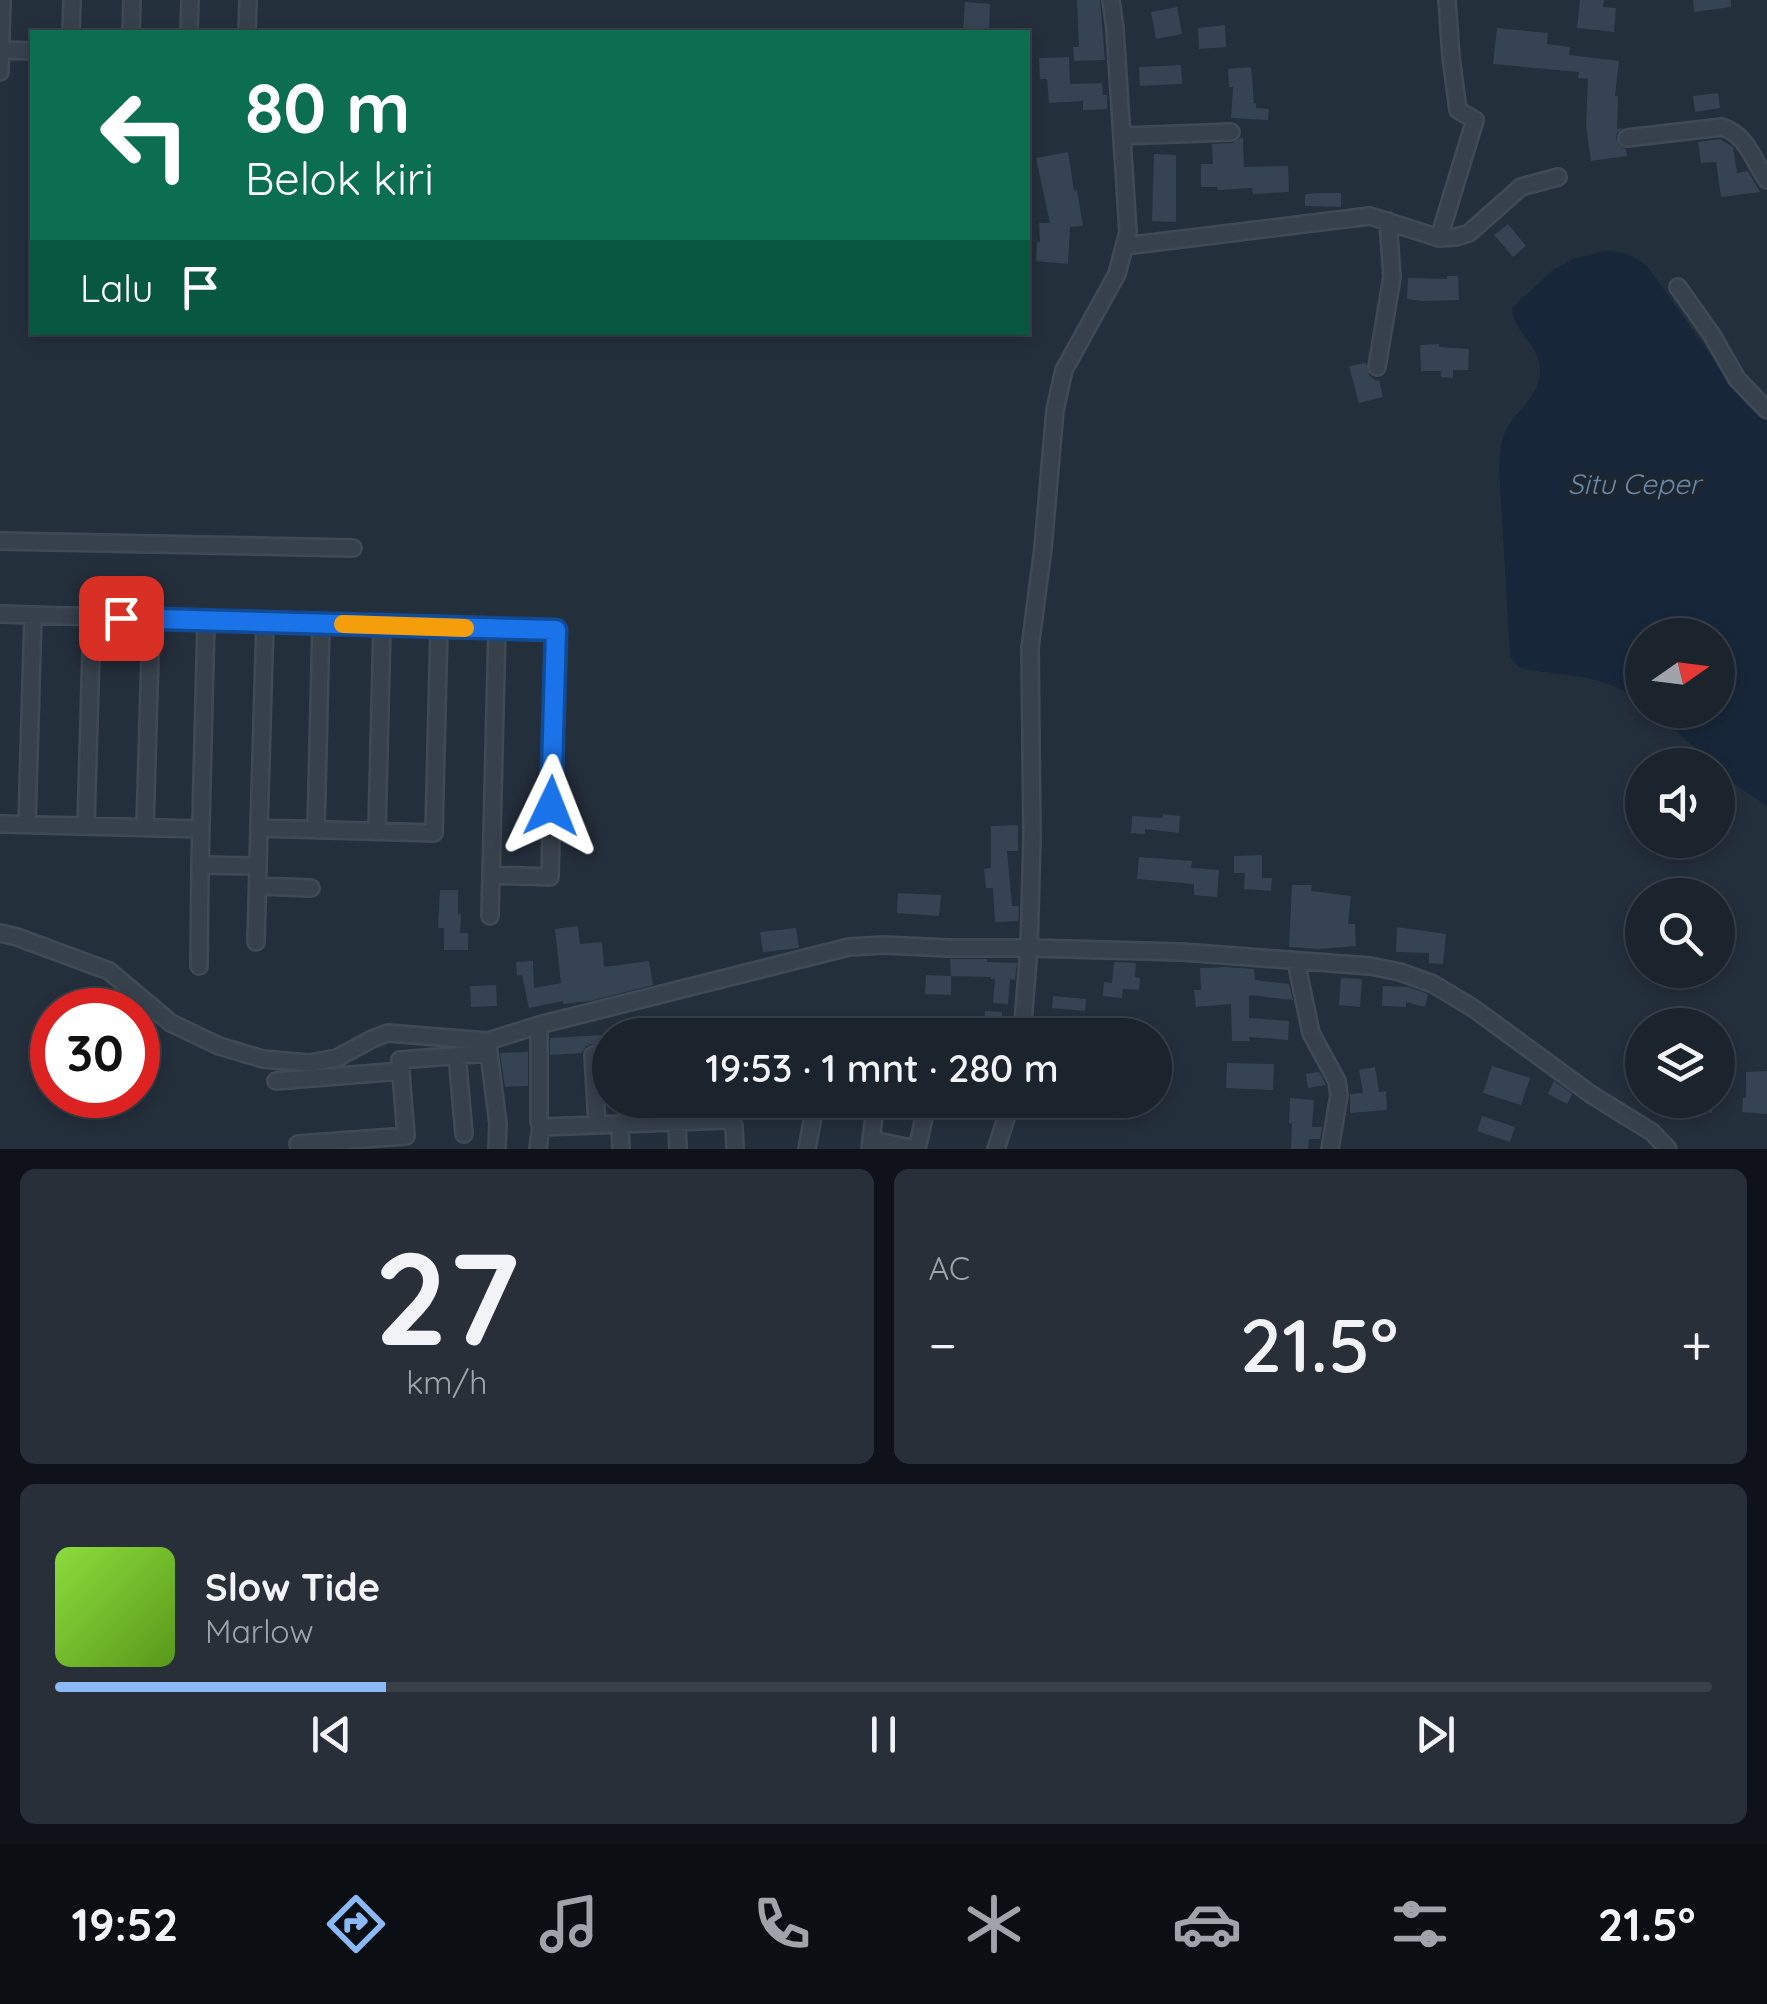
<!DOCTYPE html>
<html lang="id">
<meta charset="utf-8">
<style>
:root{--surface:#1b232d;--page:#282f39;--text:#f1f3f6;--muted:#a0a4aa;--line:#394049;--accent:#8ab9f6}
body{margin:0;font-family:Quicksand,sans-serif;background:var(--page);color:var(--text);height:100vh;display:flex;flex-direction:column;font-size:38px;white-space:nowrap}
*{box-sizing:border-box;margin:0}
p{font-size:32px;color:var(--muted)}
.icon{flex:none;width:55px;height:55px;fill:none;stroke:currentColor;stroke-width:2;stroke-linecap:round;stroke-linejoin:round}
.map{position:relative;height:1149px;overflow:hidden}
.panel{display:flex;flex-direction:column;gap:20px;padding:20px;background:#0f1319;flex:1}
.panel>*{flex:none}
.hud{position:absolute;left:30px;top:30px;width:1000px;height:305px;border-radius:0px;box-shadow:0 5px 15px #0003,0 0 0 2px var(--line);background:#0b6e4f;color:#fff;overflow:hidden}
.needle{width:65px;rotate:76deg}
.buttons{position:absolute;left:1625px;top:618px;display:grid;gap:20px}
.buttons a{display:grid;place-items:center;width:110px;height:110px;border-radius:50%;background:var(--surface);box-shadow:0 5px 15px #0003,0 0 0 2px var(--line);font-size:50px}
.speed{position:absolute;left:30px;top:988px;display:flex;gap:20px;font-size:50px;font-weight:700;text-align:center}
.speed>*{display:grid;place-content:center;width:130px;height:130px;border-radius:50%;background:var(--surface);box-shadow:0 5px 15px #0003,0 0 0 2px var(--line);line-height:1}
.speed .limit{border:15px solid #d22;background:#fff;color:#111}
.pin{position:absolute;display:grid;place-items:center;width:85px;height:85px;color:#fff;margin:-42px;border-radius:20px;box-shadow:0 5px 15px #0006}
.me{position:absolute;width:110px;margin:-55px;rotate:2deg;stroke-linejoin:round;filter:drop-shadow(0 0 8px #0008)}
.turn{display:flex;align-items:center;gap:35px;height:210px;padding:0 50px;font-size:45px}
.turn .icon{width:130px;height:130px;stroke-width:2.5}
.turn b{display:block;font-size:70px;line-height:85px}
.then{display:flex;align-items:center;height:95px;padding:0 50px;background:#0003;gap:20px;font-size:38px}
.big{font-size:75px;font-weight:600;line-height:1.1}
.panel .card{flex:1;display:flex;flex-direction:column;justify-content:center;gap:15px;min-width:0;padding:0 35px;border-radius:15px;background:var(--page)}
.panel .dial{align-items:center;gap:0}
.dial b{font-size:130px;line-height:1}
.song{display:flex;align-items:center;gap:30px}
.cover{width:120px;height:120px;border-radius:15px;background:linear-gradient(135deg,hsl(90 70% 55%),hsl(90 70% 35%))}
.played{height:10px;border-radius:5px;background:linear-gradient(90deg,var(--accent) 20%,var(--line) 20%)}
.keys{display:flex;justify-content:space-around;direction:ltr}
.heat{display:flex;justify-content:space-between;align-items:center;font-size:55px;direction:ltr}
.panel .tiles{flex:1;display:grid;gap:20px;grid-template-columns:1fr 1fr}
.card:last-child{grid-column:span 2}
.trip{position:absolute;left:592px;top:1018px;width:580px;height:100px;border-radius:50px;background:var(--surface);box-shadow:0 5px 15px #0003,0 0 0 2px var(--line);font-weight:600;line-height:100px;text-align:center}
.tabs{display:flex;height:160px;justify-content:space-around;align-items:center;background:#0b0e12;color:var(--muted)}
.tabs .icon{width:70px;height:70px}
.tabs .active{color:var(--accent)}
.tabs b{font-size:45px;color:var(--text)}
.map>svg:first-child{display:block}
.water{fill:#172739}
.building{fill:#364352}
.lines{fill:none;stroke-linecap:round;stroke-linejoin:round}
.minor-casing{stroke:#404a55;stroke-width:20}
.minor{stroke:#37414c;stroke-width:15}
.route-casing{stroke:#114b97;stroke-width:25}
.route{stroke:#1a73e8;stroke-width:18}
.slow{stroke:#f59e0b;stroke-width:18}
.labels{text-anchor:middle;stroke-width:10;stroke-linejoin:round;paint-order:stroke}
.water-label{font-size:28px;font-style:italic;fill:#6c88a6;stroke:#1c2631}
</style>
<div class="map">
<svg width="1767" height="1149" viewBox="0 0 1767 1149">
<rect width="100%" height="100%" fill="#242f3c"/>
<path class="water" d="M 1604,251 C 1623,251 1634,255 1648,267 L 1744,402 L 1767,421 L 1767,806 L 1733,783 L 1718,768 L 1718,765 L 1714,765 L 1653,710 L 1718,710 L 1718,635 L 1642,635 L 1642,703 C 1599,670 1567,679 1518,667 L 1510,657 L 1499,467 C 1500,457 1500,445 1504,435 C 1513,412 1538,400 1540,373 C 1542,346 1513,333 1512,308 L 1553,270 L 1573,259 Z"/>
<path class="building" d="M 1077,0 L 1100,0 L 1105,60 L 1074,61 L 1073,47 L 1079,47 Z
M 1580,0 L 1604,0 L 1603,7 L 1616,8 L 1614,32 L 1577,28 Z
M 1693,0 L 1731,0 L 1731,7 L 1694,12 Z
M 965,2 L 990,4 L 989,32 L 963,32 Z
M 1177,7 L 1182,34 L 1156,39 L 1151,12 Z
M 1225,25 L 1226,47 L 1199,49 L 1198,28 Z
M 1497,28 L 1548,33 L 1547,44 L 1570,47 L 1569,55 L 1619,61 L 1615,96 L 1618,96 L 1617,129 L 1622,128 L 1617,133 L 1616,138 L 1619,145 L 1626,149 L 1627,156 L 1591,161 L 1586,126 L 1588,79 L 1578,78 L 1579,72 L 1493,64 Z
M 1069,57 L 1070,84 L 1102,83 L 1103,95 L 1107,95 L 1107,109 L 1083,110 L 1083,101 L 1049,103 L 1047,79 L 1040,79 L 1039,58 Z
M 1181,65 L 1182,84 L 1140,86 L 1139,67 Z
M 1251,67 L 1254,103 L 1256,103 L 1256,108 L 1269,109 L 1268,120 L 1231,118 L 1233,87 L 1229,87 L 1228,69 Z
M 1718,93 L 1720,108 L 1695,112 L 1693,96 Z
M 1240,138 L 1243,138 L 1244,167 L 1288,166 L 1289,192 L 1253,194 L 1252,188 L 1218,190 L 1217,187 L 1201,187 L 1201,164 L 1213,164 L 1212,144 L 1232,143 Z
M 1720,139 L 1733,147 L 1737,173 L 1748,171 L 1760,192 L 1721,197 L 1716,162 L 1701,163 L 1698,142 Z
M 1068,152 L 1074,191 L 1077,190 L 1083,226 L 1070,227 L 1068,264 L 1036,261 L 1037,242 L 1040,242 L 1039,223 L 1050,223 L 1036,158 Z
M 1154,154 L 1176,155 L 1176,222 L 1152,221 Z
M 1319,193 L 1341,193 L 1341,207 L 1305,206 L 1305,194 Z
M 1508,224 L 1526,246 L 1513,257 L 1494,235 Z
M 1447,276 L 1458,276 L 1459,300 L 1423,301 L 1407,299 L 1408,278 L 1447,279 Z
M 1439,344 L 1439,347 L 1469,349 L 1468,370 L 1453,370 L 1453,378 L 1441,377 L 1441,371 L 1421,371 L 1420,345 Z
M 1366,363 L 1369,375 L 1376,381 L 1379,380 L 1383,397 L 1359,403 L 1349,366 Z
M 1163,814 L 1180,816 L 1179,833 L 1145,829 L 1145,834 L 1131,833 L 1132,816 L 1162,818 Z
M 1018,825 L 1018,851 L 1007,851 L 1012,906 L 1019,906 L 1018,921 L 995,922 L 993,888 L 986,888 L 984,869 L 991,868 L 991,826 Z
M 1262,855 L 1262,878 L 1272,878 L 1271,891 L 1244,889 L 1245,873 L 1234,873 L 1234,856 Z
M 1139,857 L 1192,861 L 1191,868 L 1219,870 L 1217,897 L 1194,895 L 1194,884 L 1137,879 Z
M 1292,885 L 1312,885 L 1311,891 L 1351,896 L 1348,924 L 1355,924 L 1356,946 L 1318,949 L 1289,947 Z
M 440,890 L 458,890 L 458,914 L 461,914 L 460,933 L 468,933 L 468,950 L 444,950 L 444,928 L 438,928 Z
M 898,893 L 941,895 L 939,916 L 897,913 Z
M 578,926 L 580,944 L 602,942 L 604,967 L 649,961 L 653,985 L 590,1001 L 563,1004 L 563,1001 L 529,1008 L 522,975 L 517,976 L 516,962 L 533,961 L 534,988 L 561,983 L 555,929 Z
M 1397,927 L 1446,934 L 1443,964 L 1429,963 L 1429,953 L 1396,952 Z
M 796,928 L 799,948 L 763,952 L 760,932 Z
M 950,959 L 987,959 L 987,962 L 1017,963 L 1015,980 L 1010,979 L 1008,1004 L 993,1003 L 995,979 L 991,979 L 991,977 L 951,976 L 951,995 L 925,994 L 926,975 L 951,976 Z
M 1114,962 L 1136,963 L 1135,977 L 1140,978 L 1139,990 L 1123,989 L 1122,998 L 1103,996 L 1104,982 L 1112,983 Z
M 1226,967 L 1254,969 L 1255,980 L 1289,984 L 1293,1000 L 1249,995 L 1249,1018 L 1289,1021 L 1288,1040 L 1249,1037 L 1250,1041 L 1232,1041 L 1231,1004 L 1196,1007 L 1194,990 L 1201,990 L 1200,968 Z
M 1341,978 L 1362,979 L 1360,1007 L 1339,1005 Z
M 496,985 L 497,1006 L 471,1007 L 470,986 Z
M 1383,986 L 1408,987 L 1428,994 L 1425,1007 L 1406,1002 L 1406,1007 L 1382,1006 Z
M 1053,996 L 1086,999 L 1085,1011 L 1052,1008 Z
M 985,1011 L 1002,1012 L 1002,1030 L 984,1029 Z
M 604,1035 L 605,1052 L 599,1046 L 591,1044 L 586,1046 L 582,1053 L 550,1055 L 550,1038 Z
M 528,1052 L 528,1086 L 505,1087 L 500,1053 Z
M 1227,1063 L 1274,1064 L 1273,1090 L 1226,1088 Z
M 1492,1066 L 1530,1078 L 1521,1105 L 1483,1093 Z
M 1375,1067 L 1379,1092 L 1386,1091 L 1387,1110 L 1350,1113 L 1350,1094 L 1363,1093 L 1359,1070 Z
M 1767,1071 L 1767,1114 L 1742,1112 L 1743,1098 L 1746,1098 L 1746,1072 Z
M 1319,1072 L 1326,1085 L 1308,1088 L 1306,1074 Z
M 1554,1081 L 1572,1094 L 1567,1104 L 1548,1094 Z
M 1290,1098 L 1314,1100 L 1312,1127 L 1322,1127 L 1320,1139 L 1309,1139 L 1308,1149 L 1291,1149 L 1292,1124 L 1289,1123 Z
M 1671,1100 L 1713,1100 L 1712,1113 L 1671,1107 Z
M 1482,1116 L 1515,1127 L 1510,1142 L 1477,1131 Z"/>
<g class="lines">
<g class="minor-casing">
<path id="minor" d="M 71,32 L 72,0
M 131,32 L 132,0
M 189,32 L 190,0
M 247,32 L 248,0
M 1,50 L 32,51
M 0,72 L 2,0
M 1123,136 L 1231,132
M 1627,138 L 1722,127 C 1747,135 1753,160 1767,180
M 1439,238 L 1475,120 L 1458,110 L 1451,57 L 1447,0
M 1125,246 L 1370,216 L 1439,238 L 1456,237 L 1469,233 L 1521,187 L 1558,177
M 1678,287 L 1712,335 L 1737,379 L 1767,410
M 1377,367 L 1392,277 L 1388,221
M 0,541 L 353,548
M 0,614 L 497,629 L 556,630 L 550,877 L 491,875 L 497,629
M 206,620 L 200,865 L 258,866
M 265,622 L 259,828 L 434,833 L 439,627
M 0,824 L 201,829
M 27,824 L 33,615
M 86,826 L 92,617
M 145,828 L 151,619
M 316,830 L 321,624
M 377,832 L 382,625
M 258,886 L 311,888
M 490,916 L 491,875
M 0,933 L 17,937 L 109,971 L 171,1023 L 219,1046 L 263,1059 L 309,1063 L 337,1058 L 372,1039 L 388,1033 L 488,1041 L 539,1025 L 849,947 L 884,945 L 948,948 L 1029,948 L 1182,952 L 1370,966 L 1400,972 L 1433,984 L 1473,1008 L 1592,1095 L 1652,1132 L 1668,1149
M 256,942 L 259,828
M 1296,961 L 1311,1033 L 1337,1081 L 1339,1095 L 1330,1149
M 199,966 L 200,865
M 539,1025 L 539,1122 L 544,1127 L 727,1120 L 734,1126 L 735,1149
M 1022,1035 L 1029,948 L 1032,838 L 1030,648 L 1043,548 L 1055,410 L 1064,370 L 1117,274 L 1128,232 L 1115,29 L 1111,0
M 488,1045 L 498,1124 L 497,1149
M 457,1055 L 464,1134
M 593,1055 L 597,1125
M 276,1081 L 401,1071
M 677,1122 L 678,1149
M 620,1124 L 621,1149
M 872,1140 L 917,1149
M 298,1144 L 406,1136 L 400,1060 L 489,1053
M 538,1149 L 541,1125
M 807,1149 L 816,1100
M 870,1149 L 876,1100
M 917,1149 L 928,1100
M 996,1149 L 1012,1100"/>
</g>
<use href="#minor" class="minor"/>
</g>
<g class="lines">
<g class="route-casing">
<path id="route" d="M 121,618 L 556,630 L 551,806"/>
</g>
<use href="#route" class="route"/>
<path class="slow" d="M 343,624 L 465,628"/>
</g>
<g class="labels">
<g class="water-label">
<text x="1634" y="494">Situ Ceper</text>
</g>
</g>
</svg>
<div class="buttons">
<a><svg class="needle" viewBox="-14 -14 28 28"><path d="M0-13l5 13h-10z" fill="#e53935"/><path d="M0 13l5-13h-10z" fill="#a0a4aa"/></svg></a>
<a><svg class="icon" aria-label="sound" viewBox="0 0 24 24"><path d="M4 9h4l5-4v14l-5-4H4zM17 9q2 3 0 6"/></svg></a>
<a><svg class="icon" aria-label="search" viewBox="0 0 24 24"><circle cx="10" cy="10" r="6"/><path d="M15 15l6 6"/></svg></a>
<a><svg class="icon" aria-label="layers" viewBox="0 0 24 24"><path d="M12 4l9 5-9 5-9-5zM3 14l9 5 9-5"/></svg></a>
</div>
<div class="speed"><div class="limit">30</div></div>
<div class="pin" style="left:121px;top:618px;background:#d93025"><svg class="icon" aria-label="arrive" viewBox="0 0 24 24"><path d="M6 21V4h12l-3 4 3 4H6"/></svg></div>
<svg class="me" style="left:551px;top:806px" viewBox="-20 -20 40 40"><path d="M0-17L14 15 0 8-14 15z" fill="#1a73e8" stroke="#fff" stroke-width="4"/></svg>
<div class="trip">19:53 · 1 mnt · 280 m</div>
<div class="hud">
<div class="turn"><svg class="icon" aria-label="left" viewBox="0 0 24 24"><path d="M17 20v-9H6M10 6l-5 5 5 5"/></svg><div><b>80 m</b>Belok kiri</div></div>
<div class="then">Lalu<svg class="icon" aria-label="arrive" viewBox="0 0 24 24"><path d="M6 21V4h12l-3 4 3 4H6"/></svg></div>
</div>
</div>
<section class="panel">
<div class="tiles">
<div class="card dial"><b>27</b><p>km/h</p></div>
<div class="card"><p>AC</p>
<div class="heat"><a>−</a><b class="big">21.5°</b><a>+</a></div>
</div>
<div class="card">
<div class="song"><i class="cover"></i><div><b>Slow Tide</b><p>Marlow</p></div></div>
<div class="played"></div>
<div class="keys"><svg class="icon" aria-label="previous" viewBox="0 0 24 24"><path d="M18 5L8 12l10 7zM5 5v14"/></svg><svg class="icon" aria-label="pause" viewBox="0 0 24 24"><path d="M8 5v14M16 5v14"/></svg><svg class="icon" aria-label="next" viewBox="0 0 24 24"><path d="M6 5l10 7-10 7zM19 5v14"/></svg></div>
</div>
</div>
</section>
<nav class="tabs">
<b>19:52</b>
<svg class="icon active" aria-label="directions" viewBox="0 0 24 24"><path d="M12 3l9 9-9 9-9-9zM9 14v-3h6M13 9l2 2-2 2"/></svg>
<svg class="icon" aria-label="music" viewBox="0 0 24 24"><path d="M9 18V5l10-2v13"/><circle cx="6" cy="18" r="3"/><circle cx="16" cy="16" r="3"/></svg>
<svg class="icon" aria-label="phone" viewBox="0 0 24 24"><path d="M5 4h4l2 5-3 2q2 4 5 5l2-3 5 2v4C11 20 4 13 5 4z"/></svg>
<svg class="icon" aria-label="climate" viewBox="0 0 24 24"><path d="M12 3v18M4 7l16 10M4 17L20 7"/></svg>
<svg class="icon" aria-label="car" viewBox="0 0 24 24"><path d="M5 17H2v-5l4-1 3-4h7l3 4 3 1v5h-3M9 17h6M6 11h13"/><circle cx="7" cy="17" r="2"/><circle cx="17" cy="17" r="2"/></svg>
<svg class="icon" aria-label="filters" viewBox="0 0 24 24"><path d="M4 7h16M4 17h16"/><circle cx="9" cy="7" r="2"/><circle cx="15" cy="17" r="2"/></svg>
<b>21.5°</b>
</nav>
